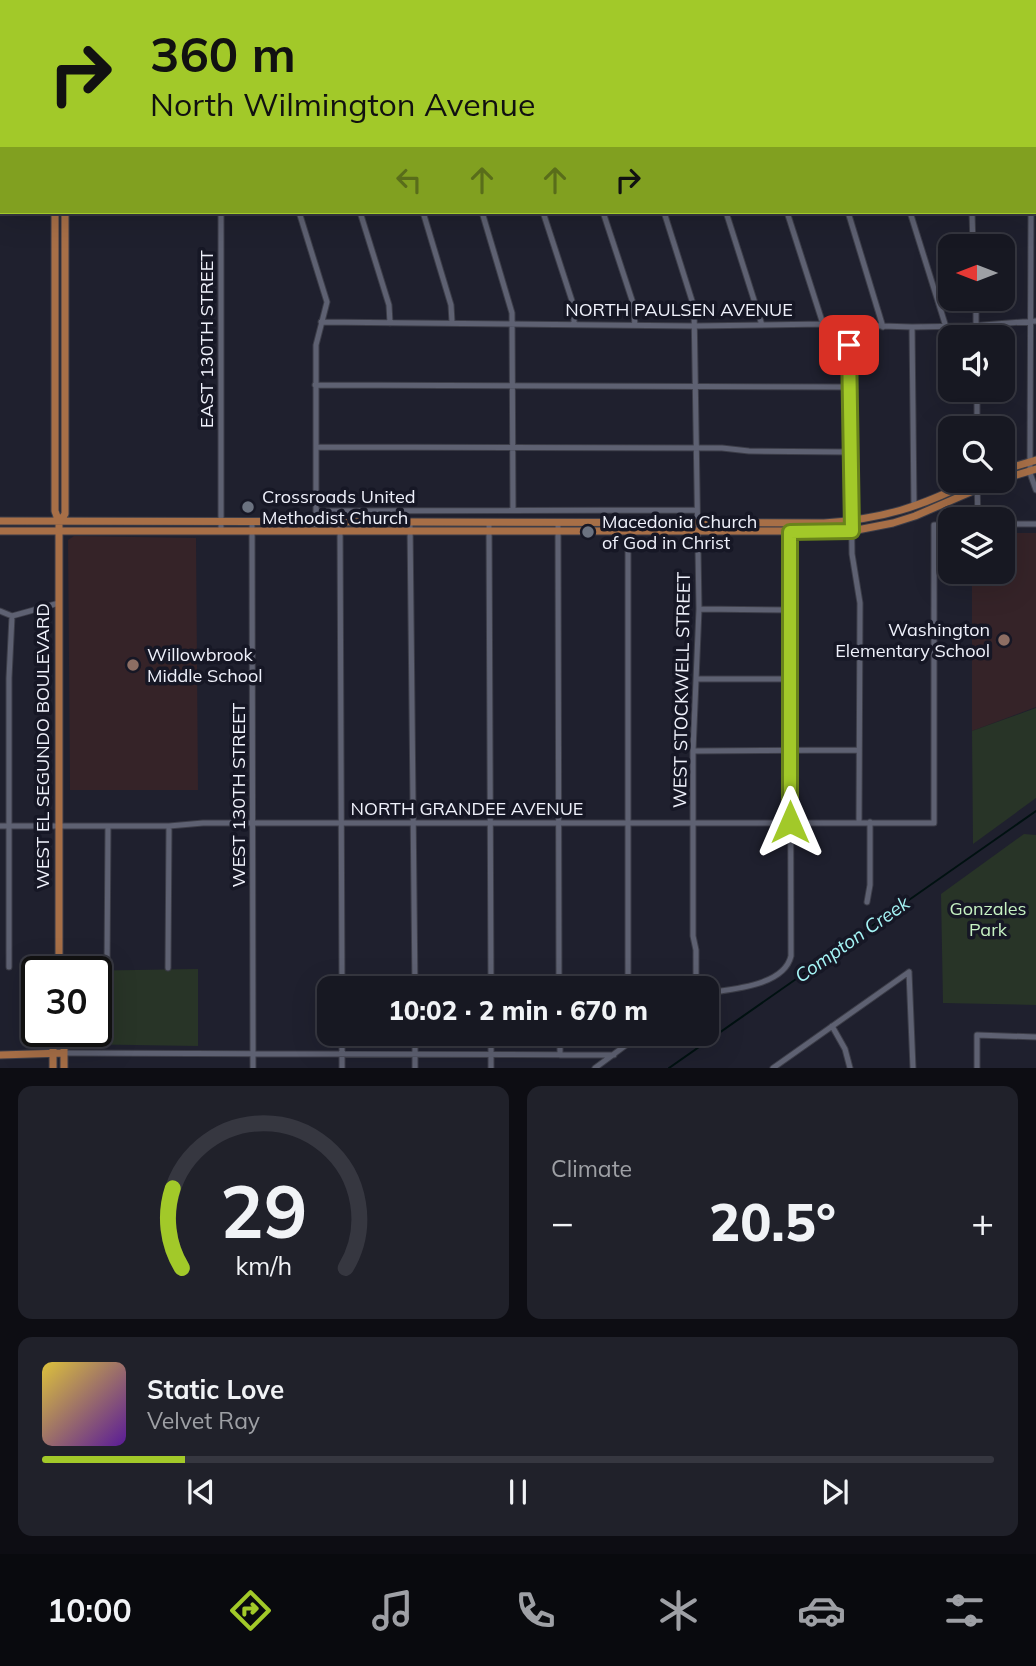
<!DOCTYPE html>
<meta charset="utf-8">
<style>
:root{--surface:#171822;--page:#20212a;--text:#f1f3f6;--muted:#9ea0a5;--line:#363740;--accent:#a2c929}
body{margin:0;font-family:Mulish,sans-serif;background:var(--page);color:var(--text);height:100vh;display:flex;flex-direction:column;font-size:26px;white-space:nowrap}
*{box-sizing:border-box;margin:0}
p{font-size:23px;color:var(--muted)}
.icon{flex:none;width:38px;height:38px;fill:none;stroke:currentColor;stroke-width:2;stroke-linecap:round;stroke-linejoin:round}
.map{position:relative;height:1068px;overflow:hidden}
.side{display:flex;flex-direction:column;gap:18px;padding:18px;background:#0d0d13;flex:1}
.side>*{flex:none}
.hud{position:absolute;left:0px;top:0px;width:1036px;height:214px;box-shadow:0 7px 28px #0002,0 0 0 2px var(--line);background:#a2c929;color:#111;overflow:hidden}
.needle{width:46px;rotate:270deg}
.buttons{position:absolute;left:938px;top:234px;display:grid;gap:14px}
.buttons a{display:grid;place-items:center;width:77px;height:77px;border-radius:14px;background:var(--surface);box-shadow:0 7px 28px #0002,0 0 0 2px var(--line);font-size:35px}
.speed{position:absolute;left:21px;top:956px;display:flex;gap:14px;font-size:35px;font-weight:700;text-align:center}
.speed>*{display:grid;place-content:center;width:91px;height:91px;border-radius:50%;background:var(--surface);box-shadow:0 7px 28px #0002,0 0 0 2px var(--line);line-height:1}
.speed .limit{border:4px solid #111;border-radius:10px;background:#fff;color:#111}
.pin{position:absolute;display:grid;place-items:center;width:60px;height:60px;color:#fff;margin:-30px;border-radius:14px;box-shadow:0 4px 10px #0006}
.me{position:absolute;width:77px;margin:-38px;rotate:0deg;stroke-linejoin:round;filter:drop-shadow(0 0 5px #0008)}
.turn{display:flex;align-items:center;gap:24px;height:147px;padding:0 35px;font-size:32px}
.turn .icon{width:91px;height:91px;stroke-width:2.5}
.turn b{display:block;font-size:49px;line-height:60px}
.lanes{display:flex;align-items:center;height:66px;padding:0 35px;background:#0003;justify-content:center;gap:35px;direction:ltr}
.lanes .off{opacity:.35}
.big{font-size:52px;font-weight:800;line-height:1.1}
.side .tile{flex:1;display:flex;flex-direction:column;justify-content:center;gap:10px;min-width:0;padding:0 24px;border-radius:14px;background:var(--page)}
.side .dial{align-items:center;gap:0}
.dial svg{height:182px;overflow:visible;fill:none;stroke:var(--line);stroke-width:7;stroke-linecap:round;text-anchor:middle}
.dial text{fill:var(--text);stroke:none}
.song{display:flex;align-items:center;gap:21px}
.cover{width:84px;height:84px;border-radius:10px;background:linear-gradient(135deg,hsl(50 70% 55%),hsl(270 70% 35%))}
.played{height:7px;border-radius:4px;background:linear-gradient(90deg,var(--accent) 15%,var(--line) 15%)}
.keys{display:flex;justify-content:space-around;direction:ltr}
.heat{display:flex;justify-content:space-between;align-items:center;font-size:38px;direction:ltr}
.side .tiles{flex:1;display:grid;gap:18px;grid-template-columns:1fr 1fr}
.tile:last-child{grid-column:span 2}
.trip{position:absolute;left:317px;top:976px;width:402px;height:70px;border-radius:14px;background:var(--surface);box-shadow:0 7px 28px #0002,0 0 0 2px var(--line);font-weight:800;line-height:70px;text-align:center}
.tab-bar{display:flex;height:112px;justify-content:space-around;align-items:center;background:#090a0e;color:var(--muted)}
.tab-bar .icon{width:49px;height:49px}
.tab-bar .selected{color:var(--accent)}
.tab-bar b{font-size:32px;color:var(--text)}
.map>svg:first-child{display:block}
.education{fill:#352328}
.green{fill:#283427}
.lines{fill:none;stroke-linecap:round;stroke-linejoin:round}
.stream{stroke:#011;stroke-width:2}
.minor-casing{stroke:#3c3d48;stroke-width:7}
.major-casing{stroke:#3c3d48;stroke-width:9}
.minor{stroke:#5e6172;stroke-width:5}
.major{stroke:#a76f47;stroke-width:7}
.route-casing{stroke:#69831b;stroke-width:18}
.route{stroke:#a2c929;stroke-width:12}
.worship-dot{fill:#6b7280;stroke:#161725;stroke-width:2.5}
.education-dot{fill:#8d6e63;stroke:#161725;stroke-width:2.5}
.labels{text-anchor:middle;stroke-width:7;stroke-linejoin:round;paint-order:stroke}
.street-label{font-size:18px;fill:#eff1fb;stroke:#161725}
.poi-label{font-size:18px;fill:#eff1fb;stroke:#161725;text-anchor:start}
.park-label{font-size:18px;fill:#c6f2c3;stroke:#161725}
.water-label{font-size:19px;font-style:italic;fill:#a5f5f6;stroke:#161725}
</style>
<div class="map">
<svg width="1036" height="1068" viewBox="0 0 1036 1068">
<rect width="100%" height="100%" fill="#1f202e"/>
<path class="education" d="M 1003,533 L 1036,533 L 1036,707 L 972,731 L 972,572 L 1003,572 Z
M 74,536 L 196,538 L 198,790 L 70,790 L 68,540 Z"/>
<path class="green" d="M 1036,708 L 1036,798 L 973,844 L 972,731 Z
M 1024,834 L 1036,835 L 1036,1005 L 943,1003 L 941,894 Z
M 198,969 L 198,1046 L 71,1044 L 71,1031 L 96,1031 L 96,971 L 72,971 Z"/>
<g class="lines">
<path class="stream" d="M 669,1068 L 1036,811"/>
<g class="minor-casing">
<path id="minor" d="M 221,0 L 221,2
M 354,0 L 355,2
M 414,0 L 414,2
M 476,0 L 477,2
M 539,0 L 539,2
M 599,0 L 600,2
M 658,0 L 659,2
M 718,0 L 719,2
M 779,0 L 780,2
M 839,0 L 840,2
M 1030,0 L 1030,2
M 5,2 L 9,0
M 326,2 L 336,0
M 913,2 L 913,0
M 972,2 L 972,0
M 0,4 L 2,3
M 1034,32 L 1036,32
M 1034,183 L 1036,183
M 299,212 L 327,302 L 316,345 L 316,525
M 360,212 L 389,305 L 390,323
M 423,212 L 451,305 L 452,322
M 482,212 L 512,313 L 513,510
M 543,212 L 574,307 L 574,324
M 603,212 L 633,303 L 635,325
M 664,212 L 694,307 L 699,609 L 693,751 L 693,936 L 696,950 L 696,989
M 726,212 L 762,325
M 787,212 L 823,324
M 848,212 L 883,327
M 910,212 L 946,327
M 972,212 L 973,247
M 1031,212 L 1030,461 L 1030,473 L 1036,490
M 976,299 L 976,338
M 321,322 L 694,326 L 823,324 L 912,327 L 970,326 L 1036,321
M 849,325 L 852,554 L 860,603 L 859,822
M 912,327 L 914,506
M 315,385 L 849,387
M 977,390 L 977,429
M 316,447 L 722,448 L 749,451 L 850,452
M 977,481 L 978,520
M 316,511 L 696,510
M 252,522 L 253,1068
M 340,522 L 342,989
M 489,522 L 491,989
M 410,523 L 415,989
M 558,523 L 559,989
M 1003,524 L 1036,524
M 628,529 L 628,989
M 221,531 L 221,212
M 699,609 L 790,610
M 0,611 L 12,616 L 59,603
M 698,679 L 791,679
M 693,751 L 859,750
M 0,826 L 169,826 L 203,823 L 934,823 L 934,525 L 950,525
M 867,902 L 870,885 L 870,822
M 9,967 L 9,678 L 12,616
M 168,968 L 169,826
M 107,969 L 108,826
M 909,972 L 913,1068
M 707,993 C 732,989 784,986 791,956 L 790,529
M 832,1026 L 845,1049 L 850,1068
M 342,1034 L 342,1068
M 415,1034 L 415,1068
M 491,1034 L 491,1068
M 560,1034 L 560,1055
M 64,1053 L 614,1055
M 595,1068 L 641,1034
M 773,1068 L 909,972
M 977,1068 L 977,1035 L 1036,1037"/>
</g>
<g class="major-casing">
<path id="major" d="M 54,0 L 54,2
M 65,0 L 65,2
M 55,212 L 55,511 L 59,522 L 59,971
M 1003,470 L 1036,460
M 1003,479 L 1036,469
M 0,521 L 824,523 C 883,519 920,507 972,481
M 59,522 L 65,514 L 65,212
M 0,531 L 852,531 L 893,523 L 915,516 L 996,481
M 0,1055 L 64,1053
M 53,1068 L 53,1031
M 64,1068 L 64,1031"/>
</g>
<use href="#minor" class="minor"/>
<use href="#major" class="major"/>
</g>
<g class="lines">
<g class="route-casing">
<path id="route" d="M 790,822 L 790,532 L 852,531 L 849,345"/>
</g>
<use href="#route" class="route"/>
</g>
<g class="worship-dot">
<circle cx="248" cy="507" r="7"/>
<circle cx="588" cy="532" r="7"/>
</g>
<g class="education-dot">
<circle cx="1004" cy="640" r="7"/>
<circle cx="133" cy="665" r="7"/>
</g>
<g class="labels">
<g class="street-label">
<text x="679" y="316">NORTH PAULSEN AVENUE</text>
<text transform="translate(207 339) rotate(-90)" y="6">EAST 130TH STREET</text>
<text transform="translate(682 690) rotate(-89)" y="6">WEST STOCKWELL STREET</text>
<text transform="translate(43 746) rotate(-90)" y="6">WEST EL SEGUNDO BOULEVARD</text>
<text transform="translate(239 795) rotate(-90)" y="6">WEST 130TH STREET</text>
<text x="467" y="815">NORTH GRANDEE AVENUE</text>
</g>
<g class="poi-label">
<text x="262" y="503">Crossroads United<tspan x="262" dy="21">Methodist Church</tspan></text>
<text x="602" y="528">Macedonia Church<tspan x="602" dy="21">of God in Christ</tspan></text>
<text x="990" y="636" text-anchor="end">Washington<tspan x="990" dy="21">Elementary School</tspan></text>
<text x="147" y="661">Willowbrook<tspan x="147" dy="21">Middle School</tspan></text>
</g>
<g class="park-label">
<text x="988" y="915">Gonzales<tspan x="988" dy="21">Park</tspan></text>
</g>
<g class="water-label">
<text transform="translate(852 939) rotate(-35)" y="7">Compton Creek</text>
</g>
</g>
</svg>
<div class="buttons">
<a><svg class="needle" viewBox="-14 -14 28 28"><path d="M0-13l5 13h-10z" fill="#e53935"/><path d="M0 13l5-13h-10z" fill="#9ea0a5"/></svg></a>
<a><svg class="icon" aria-label="sound" viewBox="0 0 24 24"><path d="M4 9h4l5-4v14l-5-4H4zM17 9q2 3 0 6"/></svg></a>
<a><svg class="icon" aria-label="search" viewBox="0 0 24 24"><circle cx="10" cy="10" r="6"/><path d="M15 15l6 6"/></svg></a>
<a><svg class="icon" aria-label="layers" viewBox="0 0 24 24"><path d="M12 4l9 5-9 5-9-5zM3 14l9 5 9-5"/></svg></a>
</div>
<div class="speed"><div class="limit">30</div></div>
<div class="pin" style="left:849px;top:345px;background:#d93025"><svg class="icon" aria-label="arrive" viewBox="0 0 24 24"><path d="M6 21V4h12l-3 4 3 4H6"/></svg></div>
<svg class="me" style="left:790px;top:822px" viewBox="-20 -20 40 40"><path d="M0-17L14 15 0 8-14 15z" fill="#a2c929" stroke="#fff" stroke-width="4"/></svg>
<div class="trip">10:02 · 2 min · 670 m</div>
<div class="hud">
<div class="turn"><svg class="icon" aria-label="right" viewBox="0 0 24 24"><path d="M7 20v-9h11M14 6l5 5-5 5"/></svg><div><b>360 m</b>North Wilmington Avenue</div></div>
<div class="lanes"><svg class="icon off" aria-label="left" viewBox="0 0 24 24"><path d="M17 20v-9H6M10 6l-5 5 5 5"/></svg><svg class="icon off" aria-label="ahead" viewBox="0 0 24 24"><path d="M12 20V5M6 11l6-6 6 6"/></svg><svg class="icon off" aria-label="ahead" viewBox="0 0 24 24"><path d="M12 20V5M6 11l6-6 6 6"/></svg><svg class="icon" aria-label="right" viewBox="0 0 24 24"><path d="M7 20v-9h11M14 6l5 5-5 5"/></svg></div>
</div>
</div>
<section class="side">
<div class="tiles">
<div class="tile dial"><svg viewBox="0 0 100 80">
<path d="M14 69A42 42 0 1 1 86 69"/>
<path d="M14 69A42 42 0 0 1 10 34" stroke="#a2c929"/>
<text x="50" y="56" font-size="32" font-weight="700">29</text>
<text x="50" y="72" font-size="11">km/h</text>
</svg></div>
<div class="tile"><p>Climate</p>
<div class="heat"><a>−</a><b class="big">20.5°</b><a>+</a></div>
</div>
<div class="tile">
<div class="song"><i class="cover"></i><div><b>Static Love</b><p>Velvet Ray</p></div></div>
<div class="played"></div>
<div class="keys"><svg class="icon" aria-label="previous" viewBox="0 0 24 24"><path d="M18 5L8 12l10 7zM5 5v14"/></svg><svg class="icon" aria-label="pause" viewBox="0 0 24 24"><path d="M8 5v14M16 5v14"/></svg><svg class="icon" aria-label="next" viewBox="0 0 24 24"><path d="M6 5l10 7-10 7zM19 5v14"/></svg></div>
</div>
</div>
</section>
<nav class="tab-bar">
<b>10:00</b>
<svg class="icon selected" aria-label="directions" viewBox="0 0 24 24"><path d="M12 3l9 9-9 9-9-9zM9 14v-3h6M13 9l2 2-2 2"/></svg>
<svg class="icon" aria-label="music" viewBox="0 0 24 24"><path d="M9 18V5l10-2v13"/><circle cx="6" cy="18" r="3"/><circle cx="16" cy="16" r="3"/></svg>
<svg class="icon" aria-label="phone" viewBox="0 0 24 24"><path d="M5 4h4l2 5-3 2q2 4 5 5l2-3 5 2v4C11 20 4 13 5 4z"/></svg>
<svg class="icon" aria-label="climate" viewBox="0 0 24 24"><path d="M12 3v18M4 7l16 10M4 17L20 7"/></svg>
<svg class="icon" aria-label="car" viewBox="0 0 24 24"><path d="M5 17H2v-5l4-1 3-4h7l3 4 3 1v5h-3M9 17h6M6 11h13"/><circle cx="7" cy="17" r="2"/><circle cx="17" cy="17" r="2"/></svg>
<svg class="icon" aria-label="filters" viewBox="0 0 24 24"><path d="M4 7h16M4 17h16"/><circle cx="9" cy="7" r="2"/><circle cx="15" cy="17" r="2"/></svg>
</nav>
